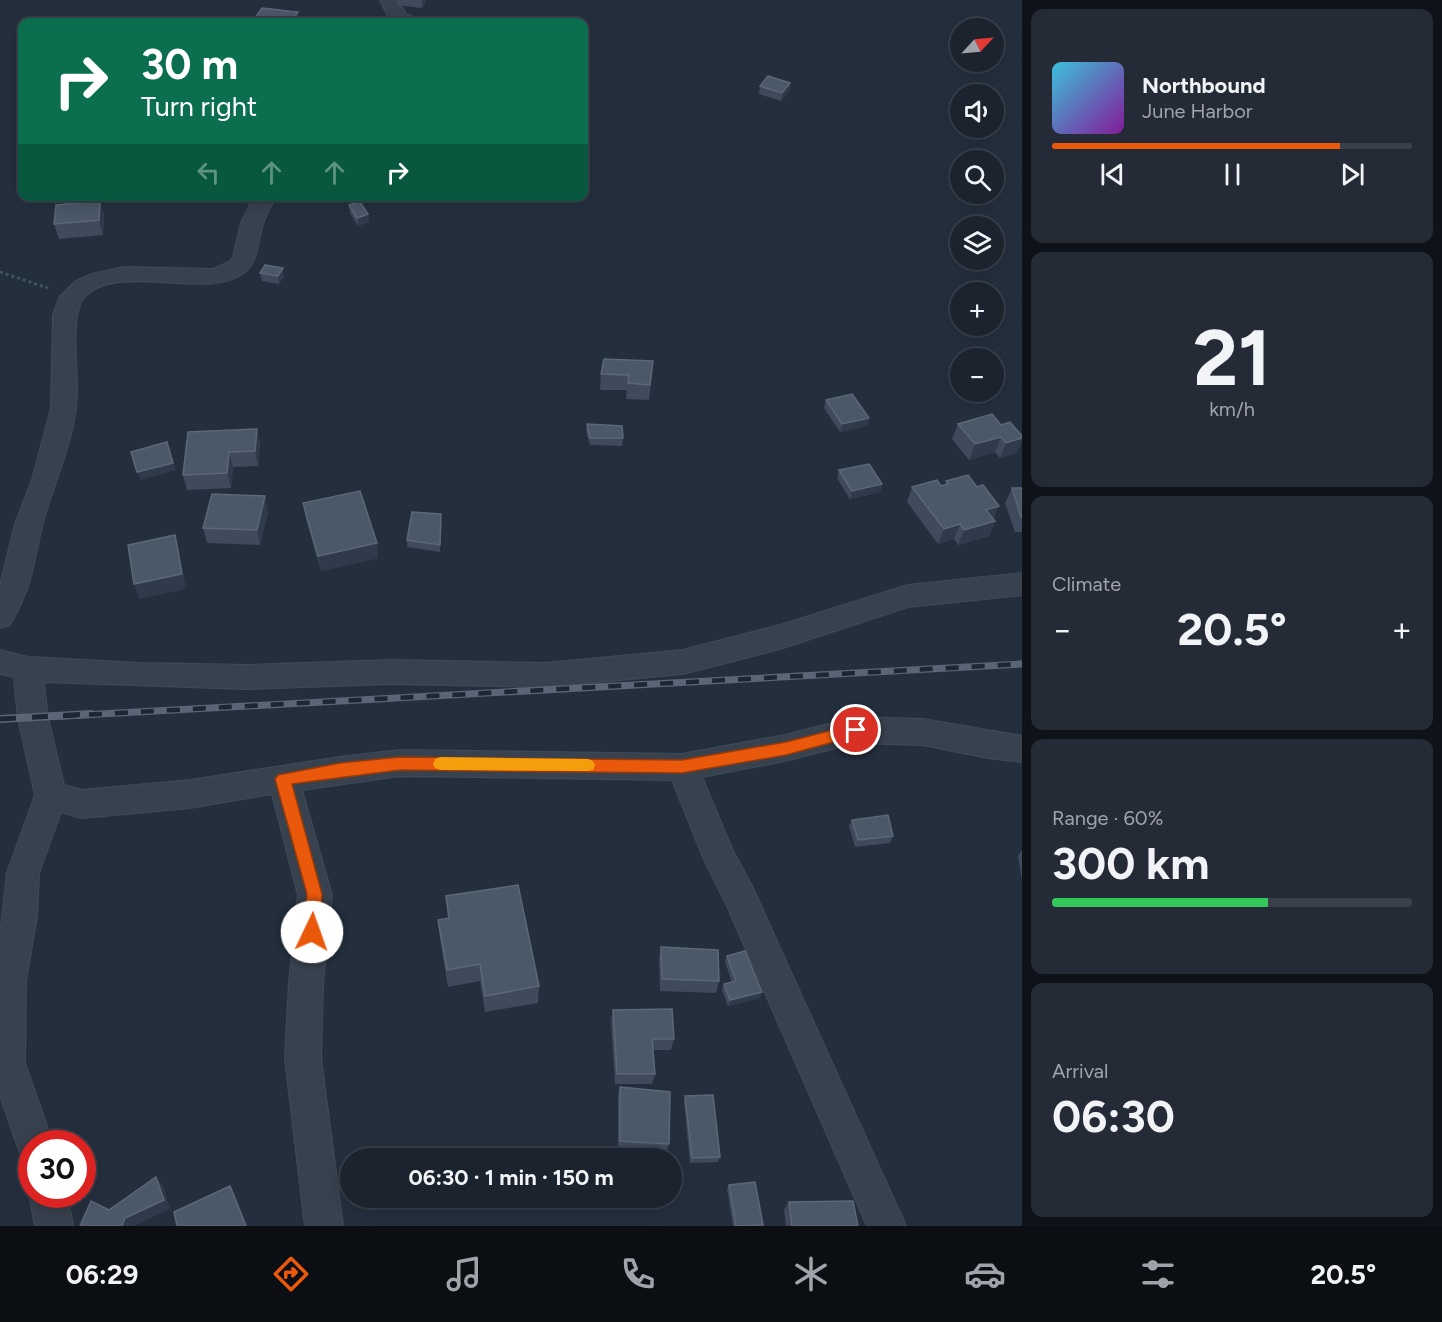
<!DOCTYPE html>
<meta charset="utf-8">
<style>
:root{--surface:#1b232e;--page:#242b36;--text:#f1f3f6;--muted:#a0a4aa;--line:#39404a;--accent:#ea580c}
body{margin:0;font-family:Figtree,sans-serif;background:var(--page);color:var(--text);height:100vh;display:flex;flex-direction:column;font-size:22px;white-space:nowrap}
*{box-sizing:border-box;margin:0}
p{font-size:20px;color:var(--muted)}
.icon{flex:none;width:33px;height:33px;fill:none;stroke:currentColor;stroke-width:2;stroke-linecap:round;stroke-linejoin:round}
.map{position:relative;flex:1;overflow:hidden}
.sheet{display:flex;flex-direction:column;gap:9px;padding:9px;background:#0f1319;width:420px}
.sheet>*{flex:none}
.guide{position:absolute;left:18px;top:18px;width:570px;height:183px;border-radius:12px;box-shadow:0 3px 15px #0003,0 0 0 2px var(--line);background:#0b6e4f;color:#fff;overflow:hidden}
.needle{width:39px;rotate:64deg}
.buttons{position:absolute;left:950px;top:18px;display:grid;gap:12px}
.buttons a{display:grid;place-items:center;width:54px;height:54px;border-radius:50%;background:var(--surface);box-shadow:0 3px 15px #0003,0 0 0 2px var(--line);font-size:30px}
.speed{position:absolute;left:18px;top:1130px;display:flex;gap:12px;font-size:30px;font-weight:700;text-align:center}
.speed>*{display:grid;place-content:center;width:78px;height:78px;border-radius:50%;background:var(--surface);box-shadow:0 3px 15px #0003,0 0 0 2px var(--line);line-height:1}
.speed .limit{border:9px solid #d22;background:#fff;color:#111}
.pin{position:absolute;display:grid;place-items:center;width:51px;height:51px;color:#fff;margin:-26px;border:3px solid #fff;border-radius:50%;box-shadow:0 2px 6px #0007}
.me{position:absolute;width:66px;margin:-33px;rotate:3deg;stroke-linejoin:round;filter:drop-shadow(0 0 4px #0008)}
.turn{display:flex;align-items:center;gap:21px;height:126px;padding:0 24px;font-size:27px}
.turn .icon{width:78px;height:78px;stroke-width:2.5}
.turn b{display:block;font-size:42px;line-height:51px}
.lanes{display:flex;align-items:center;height:57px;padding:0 24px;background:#0003;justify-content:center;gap:30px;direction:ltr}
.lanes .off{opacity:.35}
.big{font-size:45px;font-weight:700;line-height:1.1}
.sheet .widget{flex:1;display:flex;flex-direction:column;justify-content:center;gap:9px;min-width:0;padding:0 21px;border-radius:12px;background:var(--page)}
.sheet .dial{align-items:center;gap:0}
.dial b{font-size:78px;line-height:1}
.song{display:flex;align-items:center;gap:18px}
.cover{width:72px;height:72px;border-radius:9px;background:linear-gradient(135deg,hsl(190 70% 55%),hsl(290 70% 35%))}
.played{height:6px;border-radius:3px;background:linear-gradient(90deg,var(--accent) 80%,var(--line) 80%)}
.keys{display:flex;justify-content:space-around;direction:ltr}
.heat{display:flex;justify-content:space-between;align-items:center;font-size:33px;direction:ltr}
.charge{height:9px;border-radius:4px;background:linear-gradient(90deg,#34c759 60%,var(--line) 0)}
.trip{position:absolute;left:340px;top:1148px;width:342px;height:60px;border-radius:30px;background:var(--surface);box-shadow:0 3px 15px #0003,0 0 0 2px var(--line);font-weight:700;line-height:60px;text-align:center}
.dock{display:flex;height:96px;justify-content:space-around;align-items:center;background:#0b0e12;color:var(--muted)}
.dock .icon{width:42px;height:42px}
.dock .on{color:var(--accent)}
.dock b{font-size:27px;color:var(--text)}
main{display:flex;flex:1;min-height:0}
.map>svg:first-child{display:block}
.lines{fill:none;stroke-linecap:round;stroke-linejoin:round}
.street-casing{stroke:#414a57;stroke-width:2}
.path{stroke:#3f5557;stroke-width:3;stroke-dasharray:3 3;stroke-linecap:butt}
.street{fill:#38414e;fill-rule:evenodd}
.rail-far1-casing{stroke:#5a6575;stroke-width:7}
.rail-casing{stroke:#5a6575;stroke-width:8}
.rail-far1{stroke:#1d2633;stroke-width:4.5;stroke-dasharray:13;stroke-linecap:butt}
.rail{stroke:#1d2633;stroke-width:5;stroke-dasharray:16;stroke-linecap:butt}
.wall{fill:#3f4b5c}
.shaded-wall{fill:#2f3b4b}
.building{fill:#4b5868;stroke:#5c6777;stroke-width:1.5}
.route{fill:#ea580c;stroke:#983908;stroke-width:1.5}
.slow{fill:#f59e0b}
</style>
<main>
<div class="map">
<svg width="1022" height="1226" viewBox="0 0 1022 1226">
<rect width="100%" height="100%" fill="#242f3e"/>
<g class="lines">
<g class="street-casing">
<path id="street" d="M 380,0 L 398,0 L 406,14 L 415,18 L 417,22 L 391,22 Z
M 254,196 L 276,196 C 272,205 267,213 264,221 C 257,238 260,260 245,272 C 207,303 115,259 83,299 C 71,315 77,368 77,389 C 77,437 54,480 42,526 C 38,543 35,562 30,579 C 26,595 18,611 10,625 L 0,628 L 0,585 L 15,524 L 32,480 L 51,408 L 53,315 L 60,296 L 76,281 L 92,274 L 124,267 L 213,269 L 229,262 L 233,257 L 241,223 Z
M 1022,573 L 1022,595 L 908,607 L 780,649 L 683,674 L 546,687 L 391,684 L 247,689 L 44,682 L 48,718 L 64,785 L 82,790 L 190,780 L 340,757 L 400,750 L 682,754 L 785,735 L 856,717 L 923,719 L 1022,736 L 1022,762 L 988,758 L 923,745 L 856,743 L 785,761 L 702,777 L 732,849 L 752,886 L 906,1226 L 867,1226 L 727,906 L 702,855 L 672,780 L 400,776 L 302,790 L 332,895 L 323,983 L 321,1059 L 343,1226 L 305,1226 L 285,1059 L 289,983 L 298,895 L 272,794 L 190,808 L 82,818 L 61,812 L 39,873 L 37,916 L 26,981 L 25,1063 L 53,1143 L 32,1143 L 32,1161 L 21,1156 L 0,1096 L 0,935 L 7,873 L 35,795 L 18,718 L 14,677 L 0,674 L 0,650 L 28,657 L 140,663 L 247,665 L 391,660 L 546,663 L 683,650 L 780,625 L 908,585 Z
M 32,1188 L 32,1194 L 67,1194 L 73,1226 L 35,1226 L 29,1194 Z"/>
</g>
<path class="path" d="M 0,272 L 48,288"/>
<use href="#street" class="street"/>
<g class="rail-far1-casing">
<path id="rail-far1" d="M 63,716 L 1022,664"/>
</g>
<g class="rail-casing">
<path id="rail" d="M 0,719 L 91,714"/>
</g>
<use href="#rail-far1" class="rail-far1"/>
<use href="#rail" class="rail"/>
</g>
<path class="wall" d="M 397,0 L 426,0 L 426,2 L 422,8 L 397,5 Z
M 790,83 L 789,91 L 781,101 L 759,94 L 760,86 Z
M 100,201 L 104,216 L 103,235 L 59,239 L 54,224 Z
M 349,205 L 369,222 L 358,226 L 350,213 Z
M 260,273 L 284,276 L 279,284 L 262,281 Z
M 653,361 L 649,400 L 626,399 L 627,390 L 600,390 L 601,374 Z
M 826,400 L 869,418 L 867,426 L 840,432 L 824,408 Z
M 992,414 L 1017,453 L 1000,458 L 995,452 L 969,460 L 952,439 L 958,424 Z
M 587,424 L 623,438 L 622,446 L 590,445 L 586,432 Z
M 257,429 L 260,445 L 258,466 L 233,467 L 231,488 L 187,490 L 183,475 Z
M 839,470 L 882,484 L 880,492 L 850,499 L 837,478 Z
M 946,481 L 995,521 L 989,536 L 958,545 L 954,539 L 938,544 L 907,502 L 912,487 L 941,486 L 945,485 Z
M 1012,488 L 1022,488 L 1022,532 L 1015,532 L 1005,503 Z
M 303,503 L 378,558 L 321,571 L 306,519 Z
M 268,512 L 260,545 L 207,543 L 203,528 Z
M 441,514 L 440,552 L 407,547 L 407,540 Z
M 852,820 L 893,836 L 890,843 L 855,847 L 849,826 Z
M 1022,850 L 1022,881 L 1018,856 Z
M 446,896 L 539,986 L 538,1003 L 485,1012 L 480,981 L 448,987 L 440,938 L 438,920 L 448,919 Z
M 661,947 L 719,981 L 716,993 L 660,991 L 659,959 Z
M 727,956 L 760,998 L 728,1006 L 722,990 L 724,984 L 732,982 L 725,962 Z
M 613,1010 L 674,1039 L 671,1050 L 653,1050 L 655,1074 L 652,1084 L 615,1084 L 611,1021 Z
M 620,1087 L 669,1144 L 666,1154 L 618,1150 L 618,1097 Z
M 685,1096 L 720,1157 L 718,1162 L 690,1163 L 684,1101 Z
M 729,1185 L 763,1225 L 763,1226 L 733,1226 L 727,1189 Z
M 789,1202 L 858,1226 L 786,1226 L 784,1210 Z"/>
<path class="shaded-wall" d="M 422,0 L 426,0 L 426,2 L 422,8 Z
M 298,12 L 299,22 L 291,22 Z
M 790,83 L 789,91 L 781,101 L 782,93 Z
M 100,201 L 104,216 L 103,235 L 99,220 Z
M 368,214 L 369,222 L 358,226 L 357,218 Z
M 283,268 L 284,276 L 279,284 L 278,276 Z
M 869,418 L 867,426 L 840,432 L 842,424 Z
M 257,429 L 260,445 L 258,466 L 255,451 Z
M 1001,437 L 995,452 L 969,460 L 975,444 Z
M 1022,438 L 1022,442 L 1017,453 L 1000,458 L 1006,443 Z
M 229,452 L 233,467 L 231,488 L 227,473 Z
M 173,463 L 176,470 L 140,480 L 137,472 Z
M 882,484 L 880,492 L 850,499 L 852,491 Z
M 265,496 L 268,512 L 260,545 L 257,530 Z
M 999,506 L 993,521 L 986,510 Z
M 441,514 L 442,522 L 440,552 L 440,545 Z
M 995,521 L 989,536 L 958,545 L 964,530 Z
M 960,524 L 954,539 L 938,544 L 944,529 Z
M 175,535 L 179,550 L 186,589 L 139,599 L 134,584 Z
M 377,543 L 378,558 L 321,571 L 318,556 Z
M 762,992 L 760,998 L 728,1006 L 730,1000 Z
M 156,1177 L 163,1186 L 170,1209 L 134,1226 L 122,1226 L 125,1218 Z
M 230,1186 L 235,1195 L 247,1226 L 246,1226 Z"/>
<path class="building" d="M 262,8 L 298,12 L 291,22 L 252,22 Z
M 768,76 L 790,83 L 782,93 L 760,86 Z
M 100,201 L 99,220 L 54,224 L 56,205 Z
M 360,202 L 368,214 L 357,218 L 349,205 Z
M 265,265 L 283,268 L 278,276 L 260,273 Z
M 604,359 L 653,361 L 650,385 L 628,383 L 629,375 L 601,374 Z
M 852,394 L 869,418 L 842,424 L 826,400 Z
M 992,414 L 1001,425 L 1010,422 L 1022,436 L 1022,438 L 1006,443 L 1001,437 L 975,444 L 958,424 Z
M 587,424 L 622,426 L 623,438 L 590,438 Z
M 257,429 L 255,451 L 229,452 L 227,473 L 183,475 L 188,432 Z
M 167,442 L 173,463 L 137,472 L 131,452 Z
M 869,464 L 882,484 L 852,491 L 839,470 Z
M 968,475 L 977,487 L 983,485 L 999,506 L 986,510 L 995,521 L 964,530 L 960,524 L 944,529 L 912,487 L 937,480 L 941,486 L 948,484 L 946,481 Z
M 1012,488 L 1022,488 L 1022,517 L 1021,517 Z
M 360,491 L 377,543 L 318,556 L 303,503 Z
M 212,494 L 265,496 L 257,530 L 203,528 Z
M 412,512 L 441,514 L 440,545 L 407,540 Z
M 175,535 L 182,574 L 134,584 L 128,545 Z
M 888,815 L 893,836 L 858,840 L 852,820 Z
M 518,885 L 539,986 L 485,996 L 480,964 L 447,970 L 438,920 L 449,918 L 446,896 Z
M 661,947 L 718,950 L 719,981 L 662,979 Z
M 745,951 L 762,992 L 730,1000 L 724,984 L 736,981 L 727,956 Z
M 672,1009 L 674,1039 L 652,1039 L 655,1074 L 617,1074 L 613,1010 Z
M 620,1087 L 670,1092 L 669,1144 L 620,1141 Z
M 713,1095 L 720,1157 L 692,1158 L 685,1096 Z
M 156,1177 L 164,1200 L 125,1218 L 122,1226 L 80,1226 L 91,1201 L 109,1210 Z
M 755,1182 L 763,1225 L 736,1226 L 729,1185 Z
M 230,1186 L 246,1226 L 177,1226 L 174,1212 Z
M 853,1201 L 858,1226 L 792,1226 L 789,1202 Z"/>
<path class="route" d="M 856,724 L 861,726 L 863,730 L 861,734 L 856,736 L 786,755 L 682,773 L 400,770 L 292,784 L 322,894 L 320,932 L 318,937 L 312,940 L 307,937 L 304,932 L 307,894 L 275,779 L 278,775 L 340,763 L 400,757 L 682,760 L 786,742 Z"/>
<path class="slow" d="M 440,757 L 588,759 L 593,761 L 595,765 L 593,770 L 588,771 L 440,770 L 435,768 L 433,764 L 435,759 Z"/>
</svg>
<div class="buttons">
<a><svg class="needle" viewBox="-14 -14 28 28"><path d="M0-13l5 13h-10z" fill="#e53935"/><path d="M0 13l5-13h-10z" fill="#a0a4aa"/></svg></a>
<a><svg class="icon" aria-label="sound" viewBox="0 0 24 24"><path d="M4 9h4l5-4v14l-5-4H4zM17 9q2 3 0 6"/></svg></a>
<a><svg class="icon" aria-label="search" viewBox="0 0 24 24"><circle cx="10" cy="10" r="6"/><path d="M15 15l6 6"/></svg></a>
<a><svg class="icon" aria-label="layers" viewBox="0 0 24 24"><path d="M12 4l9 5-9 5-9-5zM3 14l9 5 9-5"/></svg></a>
<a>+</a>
<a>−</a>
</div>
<div class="speed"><div class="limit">30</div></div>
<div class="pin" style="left:856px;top:730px;background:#d93025"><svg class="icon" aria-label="arrive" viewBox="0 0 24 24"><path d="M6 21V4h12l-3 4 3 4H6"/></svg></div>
<svg class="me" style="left:312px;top:932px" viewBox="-20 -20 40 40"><circle r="19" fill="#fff"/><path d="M0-13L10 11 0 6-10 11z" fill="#ea580c"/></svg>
<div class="trip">06:30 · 1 min · 150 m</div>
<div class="guide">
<div class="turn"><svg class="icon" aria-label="right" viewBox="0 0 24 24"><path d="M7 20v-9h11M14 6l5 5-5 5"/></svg><div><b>30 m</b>Turn right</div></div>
<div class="lanes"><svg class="icon off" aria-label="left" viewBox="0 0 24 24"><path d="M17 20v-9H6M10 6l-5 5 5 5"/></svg><svg class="icon off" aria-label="ahead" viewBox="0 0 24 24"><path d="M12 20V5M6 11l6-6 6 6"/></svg><svg class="icon off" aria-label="ahead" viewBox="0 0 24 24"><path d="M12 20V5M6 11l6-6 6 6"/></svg><svg class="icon" aria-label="right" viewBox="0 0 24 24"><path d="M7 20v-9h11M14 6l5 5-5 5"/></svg></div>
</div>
</div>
<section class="sheet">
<div class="widget">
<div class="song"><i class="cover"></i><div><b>Northbound</b><p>June Harbor</p></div></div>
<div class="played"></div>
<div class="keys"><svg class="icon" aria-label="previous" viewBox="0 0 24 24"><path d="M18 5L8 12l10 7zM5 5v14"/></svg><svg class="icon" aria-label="pause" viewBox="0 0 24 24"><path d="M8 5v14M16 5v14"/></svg><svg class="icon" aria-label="next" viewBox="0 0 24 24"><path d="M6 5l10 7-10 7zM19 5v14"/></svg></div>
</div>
<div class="widget dial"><b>21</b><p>km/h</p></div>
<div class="widget"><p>Climate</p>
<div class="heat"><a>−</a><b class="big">20.5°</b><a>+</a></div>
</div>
<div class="widget"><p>Range · 60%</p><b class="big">300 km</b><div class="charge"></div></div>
<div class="widget"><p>Arrival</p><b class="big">06:30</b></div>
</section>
</main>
<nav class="dock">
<b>06:29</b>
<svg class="icon on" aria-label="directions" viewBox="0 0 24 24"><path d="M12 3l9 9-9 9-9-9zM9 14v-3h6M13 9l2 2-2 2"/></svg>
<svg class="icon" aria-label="music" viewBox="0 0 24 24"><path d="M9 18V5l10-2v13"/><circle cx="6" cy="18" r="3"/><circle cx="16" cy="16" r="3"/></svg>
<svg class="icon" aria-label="phone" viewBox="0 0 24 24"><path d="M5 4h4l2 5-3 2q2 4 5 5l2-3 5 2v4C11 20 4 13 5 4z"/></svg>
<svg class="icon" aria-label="climate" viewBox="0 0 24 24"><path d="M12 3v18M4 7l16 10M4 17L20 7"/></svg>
<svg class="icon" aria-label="car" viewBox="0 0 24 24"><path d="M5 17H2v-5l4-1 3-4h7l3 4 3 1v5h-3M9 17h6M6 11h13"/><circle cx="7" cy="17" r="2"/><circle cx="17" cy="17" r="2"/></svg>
<svg class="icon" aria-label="filters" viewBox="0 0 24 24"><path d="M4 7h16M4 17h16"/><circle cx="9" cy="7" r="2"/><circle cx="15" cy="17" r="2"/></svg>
<b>20.5°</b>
</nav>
